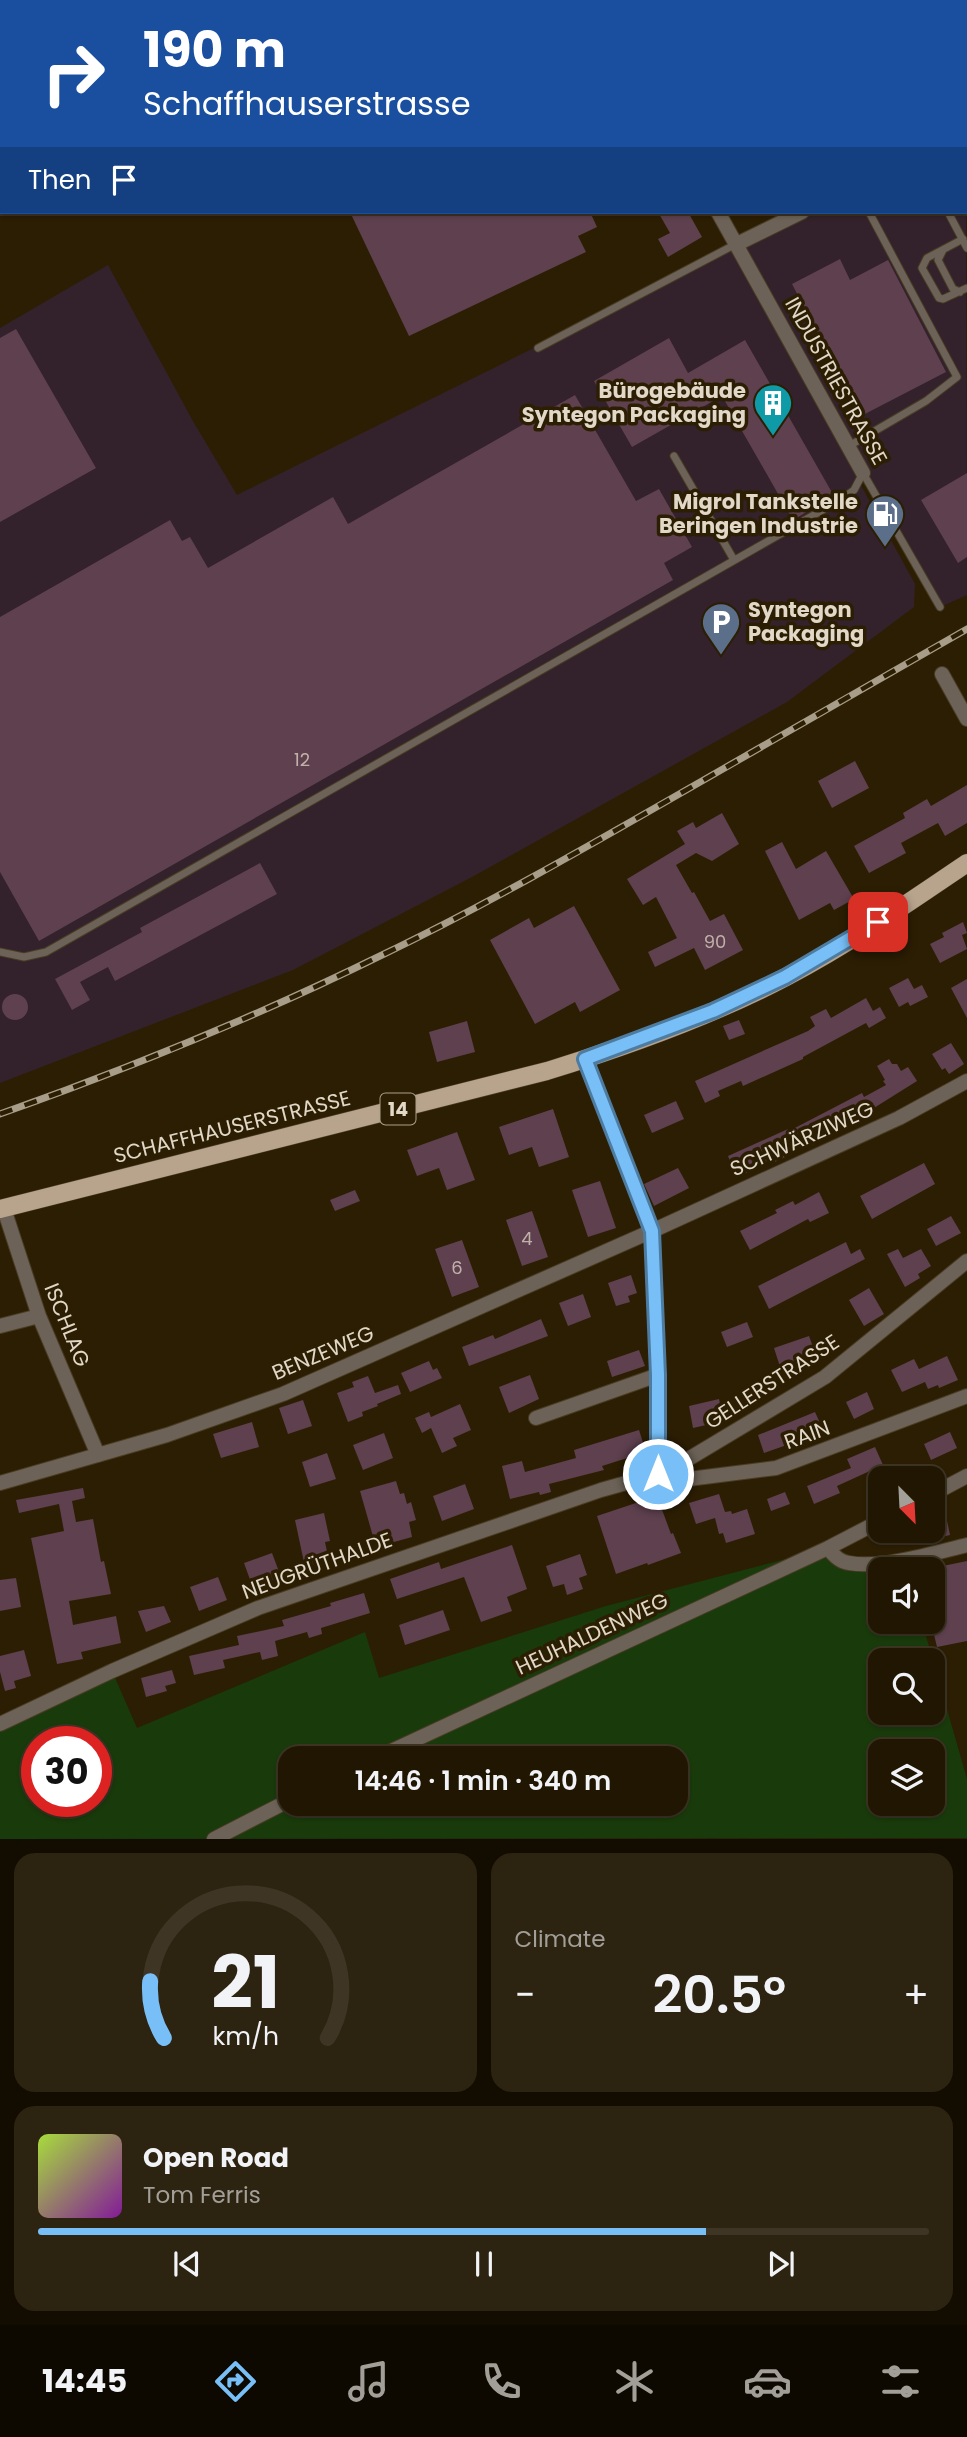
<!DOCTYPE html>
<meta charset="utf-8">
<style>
:root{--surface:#211602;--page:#2d2311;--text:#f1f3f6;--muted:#a29f99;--line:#3e3524;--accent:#78bff7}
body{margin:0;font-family:Poppins,sans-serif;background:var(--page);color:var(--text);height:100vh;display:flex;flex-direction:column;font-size:26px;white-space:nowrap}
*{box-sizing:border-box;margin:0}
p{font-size:23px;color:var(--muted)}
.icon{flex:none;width:38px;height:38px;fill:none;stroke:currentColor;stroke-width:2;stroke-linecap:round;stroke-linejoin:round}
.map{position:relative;height:1839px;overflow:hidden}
.drawer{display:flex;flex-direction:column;gap:14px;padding:14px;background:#120c01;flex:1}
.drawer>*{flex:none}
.hud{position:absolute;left:0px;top:0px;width:968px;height:214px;box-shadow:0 2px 5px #0004,0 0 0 2px var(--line);background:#1a4fa0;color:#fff;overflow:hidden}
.needle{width:46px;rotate:156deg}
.fabs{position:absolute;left:868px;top:1466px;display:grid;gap:14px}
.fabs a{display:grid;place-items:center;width:77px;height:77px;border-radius:14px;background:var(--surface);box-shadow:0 2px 5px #0004,0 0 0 2px var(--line);font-size:35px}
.speed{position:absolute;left:21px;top:1726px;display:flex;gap:14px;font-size:35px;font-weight:700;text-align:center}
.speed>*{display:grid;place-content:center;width:91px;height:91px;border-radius:50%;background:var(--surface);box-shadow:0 2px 5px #0004,0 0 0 2px var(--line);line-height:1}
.speed .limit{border:10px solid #d22;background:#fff;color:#111}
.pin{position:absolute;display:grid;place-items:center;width:60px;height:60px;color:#fff;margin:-30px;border-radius:14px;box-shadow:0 4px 10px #0006}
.me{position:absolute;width:77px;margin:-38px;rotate:0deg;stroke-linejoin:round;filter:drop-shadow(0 0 5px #0008)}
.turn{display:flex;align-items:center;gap:24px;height:147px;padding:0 28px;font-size:32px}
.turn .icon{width:91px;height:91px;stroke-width:2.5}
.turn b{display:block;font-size:49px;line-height:60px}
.then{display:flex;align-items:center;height:66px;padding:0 28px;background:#0003;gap:14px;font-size:26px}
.big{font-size:52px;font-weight:600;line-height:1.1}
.drawer .card{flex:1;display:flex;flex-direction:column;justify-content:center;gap:10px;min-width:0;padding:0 24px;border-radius:21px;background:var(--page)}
.drawer .dial{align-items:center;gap:0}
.dial svg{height:182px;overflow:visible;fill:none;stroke:var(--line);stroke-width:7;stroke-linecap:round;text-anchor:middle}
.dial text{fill:var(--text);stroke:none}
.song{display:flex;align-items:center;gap:21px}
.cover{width:84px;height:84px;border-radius:10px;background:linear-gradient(135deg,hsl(80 70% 55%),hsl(290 70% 35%))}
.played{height:7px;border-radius:4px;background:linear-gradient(90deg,var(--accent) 75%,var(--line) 75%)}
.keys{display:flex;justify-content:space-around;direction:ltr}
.heat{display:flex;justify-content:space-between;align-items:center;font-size:38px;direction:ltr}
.drawer .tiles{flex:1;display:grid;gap:14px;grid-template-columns:1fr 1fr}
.card:last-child{grid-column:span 2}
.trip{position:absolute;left:278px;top:1746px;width:410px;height:70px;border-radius:21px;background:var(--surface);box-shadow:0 2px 5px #0004,0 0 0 2px var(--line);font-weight:600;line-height:70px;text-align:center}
.tab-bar{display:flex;height:112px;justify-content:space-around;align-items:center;background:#0d0901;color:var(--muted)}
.tab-bar .icon{width:49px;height:49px}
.tab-bar .on{color:var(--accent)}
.tab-bar b{font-size:32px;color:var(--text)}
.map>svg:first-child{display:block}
.industrial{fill:#33222b}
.green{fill:#193a0b;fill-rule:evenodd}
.building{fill:#5e404e}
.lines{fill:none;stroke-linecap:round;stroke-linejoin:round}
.lane-casing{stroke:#493c23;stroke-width:9}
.street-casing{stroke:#493c23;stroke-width:16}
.primary-casing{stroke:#493c23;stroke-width:19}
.lane{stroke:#6c6257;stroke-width:7}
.street{stroke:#6c6257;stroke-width:14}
.primary{stroke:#b8a38d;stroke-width:18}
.rail-casing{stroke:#a79d89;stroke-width:7}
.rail{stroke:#2c1e03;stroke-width:4.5;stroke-dasharray:13;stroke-linecap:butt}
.route-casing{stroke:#4e7ca1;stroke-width:18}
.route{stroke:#78bff7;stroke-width:12}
.labels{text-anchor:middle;stroke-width:7;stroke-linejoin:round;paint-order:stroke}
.number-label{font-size:18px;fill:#c0b2aa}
.shield{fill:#2c1e03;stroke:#aba08d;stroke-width:2}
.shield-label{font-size:19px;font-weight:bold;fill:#e1d8c8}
.street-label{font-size:21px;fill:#e1d8c8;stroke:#2c1e03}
.poi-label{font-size:21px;font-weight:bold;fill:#e1d8c8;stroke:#2c1e03;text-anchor:end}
</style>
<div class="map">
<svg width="967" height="1839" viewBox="0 0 967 1839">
<rect width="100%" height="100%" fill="#2c1e03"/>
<path class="industrial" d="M 966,131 L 967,595 L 940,607 L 737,244 L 802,212 L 966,212 Z
M 732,250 L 915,584 L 914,607 L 787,702 L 472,877 L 293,970 L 0,1083 L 0,328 L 108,265 L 194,423 L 237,495 Z"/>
<path class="green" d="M 828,1548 L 836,1558 L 905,1559 L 908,1570 L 880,1570 L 880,1622 L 922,1622 L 967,1779 L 967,1838 L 0,1839 L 0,1724 L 112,1671 L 137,1728 L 365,1632 L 379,1678 L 606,1606 ZM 880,1661 L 933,1661 L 933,1713 L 880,1713 ZM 37,1741 L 96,1741 L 96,1801 L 37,1801 ZM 880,1752 L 933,1752 L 933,1804 L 880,1804 ZM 290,1759 L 676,1759 L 676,1804 L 290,1804 Z"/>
<path class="building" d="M 350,212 L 590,212 L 597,227 L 578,236 L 586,252 L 409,336 Z
M 658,212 L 688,212 L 702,237 L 668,257 L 658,239 L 670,233 Z
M 840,259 L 850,280 L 888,260 L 946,372 L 861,416 L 792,284 Z
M 16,329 L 96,468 L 0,522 L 0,338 Z
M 669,338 L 688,373 L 745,340 L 834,496 L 793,520 L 722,396 L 632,447 L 594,381 Z
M 575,395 L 636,501 L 659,489 L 692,547 L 664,563 L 673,580 L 39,941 L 0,872 L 0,617 L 170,520 L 182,541 L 190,537 L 208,568 L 333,497 L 348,524 Z
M 967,473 L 967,557 L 958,563 L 921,500 Z
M 855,761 L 869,788 L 832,808 L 818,781 Z
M 967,785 L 967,823 L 945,836 L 938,823 L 901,843 L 906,853 L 869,873 L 854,846 L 905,818 L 903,813 L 927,799 L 931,806 Z
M 722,813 L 739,844 L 712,861 L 696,853 L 676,865 L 692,893 L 694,892 L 710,921 L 724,914 L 743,950 L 705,970 L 694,948 L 655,967 L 648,952 L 677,938 L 656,897 L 643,905 L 627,879 L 685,844 L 677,831 L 693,822 L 696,828 Z
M 782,842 L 796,869 L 826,851 L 854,899 L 834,910 L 830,903 L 799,920 L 765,851 Z
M 260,863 L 277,894 L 115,981 L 108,967 L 80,982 L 90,1000 L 72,1010 L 55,979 L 142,932 L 140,928 Z
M 574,906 L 620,990 L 580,1012 L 575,1002 L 535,1024 L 490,940 L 529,918 L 534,928 Z
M 963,922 L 967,933 L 962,935 L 967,949 L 940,963 L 930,944 L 944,937 L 942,933 Z
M 908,978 L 914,989 L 922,985 L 928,997 L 910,1006 L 908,1002 L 899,1007 L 889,988 Z
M 967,979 L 967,1018 L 951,988 Z
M2 1007a13 13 0 1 1 26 0a13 13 0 1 1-26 0Z
M 866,998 L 873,1011 L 880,1007 L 886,1018 L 869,1028 L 866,1023 L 803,1057 L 803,1059 L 743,1086 L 741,1081 L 718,1091 L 720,1096 L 705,1103 L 695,1081 L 808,1031 L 815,1026 L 810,1017 L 826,1009 L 831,1018 Z
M 739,1020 L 745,1034 L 729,1040 L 723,1026 Z
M 467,1021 L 475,1052 L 437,1062 L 429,1032 Z
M 951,1043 L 964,1064 L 949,1074 L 945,1068 L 942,1070 L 932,1054 Z
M 889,1059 L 892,1064 L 897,1064 L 901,1071 L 908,1067 L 917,1081 L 866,1113 L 868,1116 L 853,1125 L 851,1120 L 827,1132 L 829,1136 L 813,1145 L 810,1141 L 789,1151 L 791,1154 L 775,1162 L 773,1158 L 737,1178 L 728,1156 L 788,1129 L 789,1131 L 862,1093 L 864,1097 L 886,1085 L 883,1081 L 885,1080 L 877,1066 Z
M 676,1101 L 684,1119 L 652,1133 L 644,1115 Z
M 553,1109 L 569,1157 L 539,1167 L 532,1147 L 509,1155 L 499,1127 Z
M 457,1132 L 475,1180 L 447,1190 L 439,1168 L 417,1176 L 407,1150 Z
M 924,1163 L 935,1184 L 872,1219 L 860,1196 Z
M 678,1168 L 689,1188 L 654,1206 L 644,1184 Z
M 600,1181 L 616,1228 L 588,1237 L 572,1190 Z
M 355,1190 L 360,1201 L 335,1211 L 330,1200 Z
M 819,1192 L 829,1213 L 810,1222 L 808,1219 L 750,1250 L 740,1231 L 777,1213 L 775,1210 L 793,1201 L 795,1205 Z
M 532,1211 L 548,1257 L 522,1266 L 506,1220 Z
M 951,1216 L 961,1233 L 936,1246 L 927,1229 Z
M 462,1240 L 479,1287 L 452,1297 L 435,1249 Z
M 846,1242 L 851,1254 L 860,1249 L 865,1259 L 769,1309 L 758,1286 Z
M 898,1249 L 903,1258 L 921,1249 L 931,1266 L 918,1274 L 920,1278 L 905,1287 L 887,1254 Z
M 631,1275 L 637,1293 L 628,1296 L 630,1302 L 616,1306 L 608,1283 Z
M 869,1288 L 884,1314 L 864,1326 L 849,1300 Z
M 583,1294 L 591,1317 L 568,1326 L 559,1303 Z
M 541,1319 L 548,1336 L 469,1366 L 462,1347 L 493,1335 L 495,1339 Z
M 747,1322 L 753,1337 L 727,1347 L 721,1332 Z
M 809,1336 L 816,1355 L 801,1361 L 802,1366 L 782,1373 L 774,1348 Z
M 639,1350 L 645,1366 L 612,1377 L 607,1361 Z
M 947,1356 L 958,1380 L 939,1388 L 938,1385 L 928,1389 L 925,1382 L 902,1392 L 891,1370 L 914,1359 L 919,1369 Z
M 429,1361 L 433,1370 L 437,1368 L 442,1378 L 410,1392 L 401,1373 Z
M 530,1375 L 539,1399 L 509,1413 L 499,1387 Z
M 368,1376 L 375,1393 L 398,1385 L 401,1394 L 377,1404 L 378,1406 L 362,1412 L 363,1416 L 348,1422 L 337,1393 L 354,1387 L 352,1382 Z
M 867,1392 L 874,1409 L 854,1419 L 846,1402 Z
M 719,1399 L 724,1421 L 693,1428 L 689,1406 Z
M 303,1400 L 312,1426 L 288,1434 L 279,1408 Z
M 460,1404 L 471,1430 L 453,1438 L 457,1446 L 442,1453 L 431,1428 L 422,1433 L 415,1418 L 429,1412 L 431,1417 Z
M 815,1412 L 825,1434 L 803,1444 L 801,1440 L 764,1453 L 758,1435 Z
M 252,1422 L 259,1447 L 221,1458 L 213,1434 Z
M 639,1430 L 646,1452 L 602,1466 L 604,1470 L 549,1484 L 551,1492 L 540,1495 L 539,1492 L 510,1499 L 502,1466 L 522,1461 L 525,1472 L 576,1458 L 574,1450 Z
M 950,1432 L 957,1448 L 931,1460 L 924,1444 Z
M 384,1433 L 393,1458 L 363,1470 L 353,1445 Z
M 875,1447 L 883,1465 L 837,1486 L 840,1493 L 814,1504 L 807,1486 L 851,1468 L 847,1459 Z
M 327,1453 L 336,1479 L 310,1487 L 302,1462 Z
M 396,1481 L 400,1494 L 404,1493 L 407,1504 L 411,1502 L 416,1520 L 409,1522 L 412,1537 L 376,1547 L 360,1491 Z
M 465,1484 L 474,1509 L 442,1521 L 433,1496 Z
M 83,1488 L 85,1498 L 72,1501 L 76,1522 L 93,1519 L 101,1562 L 104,1561 L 111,1594 L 69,1601 L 73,1625 L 116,1616 L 121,1643 L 81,1652 L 83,1659 L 57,1664 L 31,1538 L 64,1531 L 59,1504 L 19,1513 L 16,1500 Z
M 785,1492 L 790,1504 L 771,1511 L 767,1499 Z
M 719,1494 L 725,1512 L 731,1511 L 732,1514 L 747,1509 L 755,1534 L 726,1543 L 723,1533 L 719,1534 L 715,1518 L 696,1524 L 689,1503 Z
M 657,1496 L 671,1534 L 673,1533 L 681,1553 L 648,1565 L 647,1563 L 616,1574 L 597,1516 Z
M 324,1513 L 330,1541 L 325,1542 L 329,1561 L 305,1567 L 295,1520 Z
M 946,1516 L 950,1535 L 933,1539 L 933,1518 Z
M 512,1545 L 527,1589 L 507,1597 L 512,1611 L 481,1622 L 464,1577 L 397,1599 L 390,1579 L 439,1562 L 441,1569 Z
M 272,1553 L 281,1577 L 253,1588 L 244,1563 Z
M 580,1554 L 587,1575 L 579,1578 L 583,1589 L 567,1595 L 564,1584 L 553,1587 L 546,1566 Z
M 967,1561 L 967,1641 L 937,1647 L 931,1622 L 933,1568 Z
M 218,1577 L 227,1600 L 199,1611 L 190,1587 Z
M 16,1578 L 21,1607 L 0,1611 L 0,1580 Z
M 364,1593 L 370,1613 L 321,1628 L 322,1634 L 309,1638 L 307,1632 L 275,1641 L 278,1656 L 262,1660 L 260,1652 L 223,1660 L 225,1668 L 194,1675 L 189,1656 L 239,1645 L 237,1636 L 284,1626 L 282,1620 L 331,1606 L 330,1603 Z
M 164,1606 L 171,1622 L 146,1632 L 138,1611 Z
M 443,1610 L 450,1630 L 405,1645 L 399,1625 Z
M 24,1650 L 31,1676 L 14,1681 L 16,1688 L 5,1691 L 0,1672 L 0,1656 Z
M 172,1670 L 176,1683 L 165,1686 L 167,1691 L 146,1697 L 141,1678 Z"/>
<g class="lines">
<g class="lane-casing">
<path id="lane" d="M 948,212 L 967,248
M 963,239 L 927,258 L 922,268 L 939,298 L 943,299 L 967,288
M 943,250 L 938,260 L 953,289 L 960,292
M 538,348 L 736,244
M 849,446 L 926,401 L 957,377 L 869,212
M 674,456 L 734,560
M 0,952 L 24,957 L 46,952 L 842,499 L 854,490 L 863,473 L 940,607"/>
</g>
<g class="street-casing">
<path id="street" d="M 593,0 L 594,2
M 966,131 L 967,131
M 718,212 L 863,473
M 737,244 L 802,212
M 942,674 L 967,719
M 585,1059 L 652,1231 L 658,1375 L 658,1474
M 4,1209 L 39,1316 L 98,1455
M 0,1326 L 39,1316
M 536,1418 L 658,1375
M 658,1474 L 665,1482 L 776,1468 L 967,1396
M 0,1483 L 167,1435 L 283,1394 L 652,1231 L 899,1118 L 967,1081
M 933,1494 L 967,1476
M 828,1548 C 833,1555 839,1562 849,1563 C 881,1569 934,1553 967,1545
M 0,1724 L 112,1671 L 258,1608 L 601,1490 L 658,1474 L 680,1464 L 825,1377 L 967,1261
M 374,1759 L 828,1548 L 880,1521
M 214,1839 L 290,1800"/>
</g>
<g class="primary-casing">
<path id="primary" d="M 0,1209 L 547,1071 C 628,1046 710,1017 786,977 C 849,944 908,903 967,863"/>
</g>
<use href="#lane" class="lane"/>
<use href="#street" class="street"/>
<use href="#primary" class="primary"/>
<g class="rail-casing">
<path id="rail" d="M 0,1114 C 130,1068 258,1016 382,955 C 482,907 578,852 674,797 C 772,741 869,685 967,629"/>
</g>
<use href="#rail" class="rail"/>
</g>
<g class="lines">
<g class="route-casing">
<path id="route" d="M 658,1474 L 658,1375 L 652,1231 L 585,1059 L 713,1011 L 785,977 L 878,922"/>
</g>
<use href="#route" class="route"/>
</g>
<defs>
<g id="building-pin" transform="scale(2.0125)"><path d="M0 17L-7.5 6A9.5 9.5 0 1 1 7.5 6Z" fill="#0f9aa8" stroke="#2c1e03"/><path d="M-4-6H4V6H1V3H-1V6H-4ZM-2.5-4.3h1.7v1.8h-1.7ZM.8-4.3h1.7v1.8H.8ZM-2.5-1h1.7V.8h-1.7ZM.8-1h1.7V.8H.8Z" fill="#fff"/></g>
<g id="fuel-pin" transform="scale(2.0125)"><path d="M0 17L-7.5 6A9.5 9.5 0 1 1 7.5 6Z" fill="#5c6f8a" stroke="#2c1e03"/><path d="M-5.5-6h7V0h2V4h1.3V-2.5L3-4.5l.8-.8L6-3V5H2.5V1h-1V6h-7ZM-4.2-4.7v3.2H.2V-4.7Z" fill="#fff"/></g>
<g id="parking-pin" transform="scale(2.0125)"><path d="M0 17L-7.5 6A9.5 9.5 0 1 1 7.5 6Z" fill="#5c6f8a" stroke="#2c1e03"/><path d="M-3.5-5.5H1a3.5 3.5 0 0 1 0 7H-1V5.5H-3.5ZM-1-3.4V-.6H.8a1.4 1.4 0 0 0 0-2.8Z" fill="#fff"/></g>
</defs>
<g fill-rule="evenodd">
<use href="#building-pin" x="773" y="403"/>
<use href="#fuel-pin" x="885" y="514"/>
<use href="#parking-pin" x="721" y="622"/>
</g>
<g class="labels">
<g class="number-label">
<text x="302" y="766">12</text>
<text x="715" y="948">90</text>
<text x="527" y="1245">4</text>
<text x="457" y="1274">6</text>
</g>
<rect class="shield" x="380.5" y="1093.5" width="35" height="31" rx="5"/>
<g class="shield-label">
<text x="398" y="1116">14</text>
</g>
<g class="street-label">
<text transform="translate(836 381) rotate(61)" y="7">INDUSTRIESTRASSE</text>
<text transform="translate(232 1127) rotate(-14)" y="7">SCHAFFHAUSERSTRASSE</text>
<text transform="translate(802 1139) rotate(-24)" y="7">SCHWÄRZIWEG</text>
<text transform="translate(67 1325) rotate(68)" y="7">ISCHLAG</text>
<text transform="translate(323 1353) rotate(-23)" y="7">BENZEWEG</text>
<text transform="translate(772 1382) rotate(-33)" y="7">GELLERSTRASSE</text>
<text transform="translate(807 1435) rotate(-20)" y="7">RAIN</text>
<text transform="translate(317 1566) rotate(-20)" y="7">NEUGRÜTHALDE</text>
<text transform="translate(592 1634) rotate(-25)" y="7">HEUHALDENWEG</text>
</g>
<g class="poi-label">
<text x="746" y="398">Bürogebäude<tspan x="746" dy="24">Syntegon Packaging</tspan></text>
<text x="858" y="509">Migrol Tankstelle<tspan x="858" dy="24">Beringen Industrie</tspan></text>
<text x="748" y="617" text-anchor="start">Syntegon<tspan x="748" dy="24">Packaging</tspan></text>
</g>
</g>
</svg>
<div class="fabs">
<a><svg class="needle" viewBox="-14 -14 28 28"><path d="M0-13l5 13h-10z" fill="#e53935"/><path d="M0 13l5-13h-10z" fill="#a29f99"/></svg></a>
<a><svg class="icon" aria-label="sound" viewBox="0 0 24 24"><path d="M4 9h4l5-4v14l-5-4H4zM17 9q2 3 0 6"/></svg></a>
<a><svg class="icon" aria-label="search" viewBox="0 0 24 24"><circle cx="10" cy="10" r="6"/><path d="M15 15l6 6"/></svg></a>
<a><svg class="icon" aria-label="layers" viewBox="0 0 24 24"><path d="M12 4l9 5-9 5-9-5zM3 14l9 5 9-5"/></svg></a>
</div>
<div class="speed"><div class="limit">30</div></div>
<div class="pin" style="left:878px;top:922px;background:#d93025"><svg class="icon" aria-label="arrive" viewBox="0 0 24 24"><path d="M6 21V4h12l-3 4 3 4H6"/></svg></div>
<svg class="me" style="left:658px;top:1474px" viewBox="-20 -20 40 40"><circle r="17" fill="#78bff7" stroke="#fff" stroke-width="3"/><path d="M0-11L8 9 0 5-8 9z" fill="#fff"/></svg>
<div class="trip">14:46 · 1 min · 340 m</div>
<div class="hud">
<div class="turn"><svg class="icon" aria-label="right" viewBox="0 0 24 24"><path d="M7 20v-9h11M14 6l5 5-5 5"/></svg><div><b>190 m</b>Schaffhauserstrasse</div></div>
<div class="then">Then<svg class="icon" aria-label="arrive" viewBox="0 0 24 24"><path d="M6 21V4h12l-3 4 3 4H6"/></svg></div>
</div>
</div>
<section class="drawer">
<div class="tiles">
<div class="card dial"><svg viewBox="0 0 100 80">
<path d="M14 69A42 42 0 1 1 86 69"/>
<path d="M14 69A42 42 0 0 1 8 44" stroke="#78bff7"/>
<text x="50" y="56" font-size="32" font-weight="700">21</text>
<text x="50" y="72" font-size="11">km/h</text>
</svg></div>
<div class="card"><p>Climate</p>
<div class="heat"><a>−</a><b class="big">20.5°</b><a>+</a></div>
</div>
<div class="card">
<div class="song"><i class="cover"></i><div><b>Open Road</b><p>Tom Ferris</p></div></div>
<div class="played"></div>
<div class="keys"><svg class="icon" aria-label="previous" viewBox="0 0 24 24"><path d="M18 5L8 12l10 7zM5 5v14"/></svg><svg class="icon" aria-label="pause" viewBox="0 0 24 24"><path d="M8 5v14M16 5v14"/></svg><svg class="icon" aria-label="next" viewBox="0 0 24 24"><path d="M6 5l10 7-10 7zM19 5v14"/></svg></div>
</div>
</div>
</section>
<nav class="tab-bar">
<b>14:45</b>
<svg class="icon on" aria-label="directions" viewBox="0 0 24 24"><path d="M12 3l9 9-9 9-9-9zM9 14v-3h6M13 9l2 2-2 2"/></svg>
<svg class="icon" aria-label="music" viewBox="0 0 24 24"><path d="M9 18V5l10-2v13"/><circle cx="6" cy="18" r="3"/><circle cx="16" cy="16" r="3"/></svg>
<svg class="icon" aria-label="phone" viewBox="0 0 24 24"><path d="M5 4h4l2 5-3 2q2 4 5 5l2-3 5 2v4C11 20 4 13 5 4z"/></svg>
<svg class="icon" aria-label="climate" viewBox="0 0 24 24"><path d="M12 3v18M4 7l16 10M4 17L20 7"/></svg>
<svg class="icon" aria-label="car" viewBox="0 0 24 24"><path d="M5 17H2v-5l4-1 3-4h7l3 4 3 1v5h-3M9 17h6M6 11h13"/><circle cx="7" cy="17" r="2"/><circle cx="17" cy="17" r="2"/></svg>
<svg class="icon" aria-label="filters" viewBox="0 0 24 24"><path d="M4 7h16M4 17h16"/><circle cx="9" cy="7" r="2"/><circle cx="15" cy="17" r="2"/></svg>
</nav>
